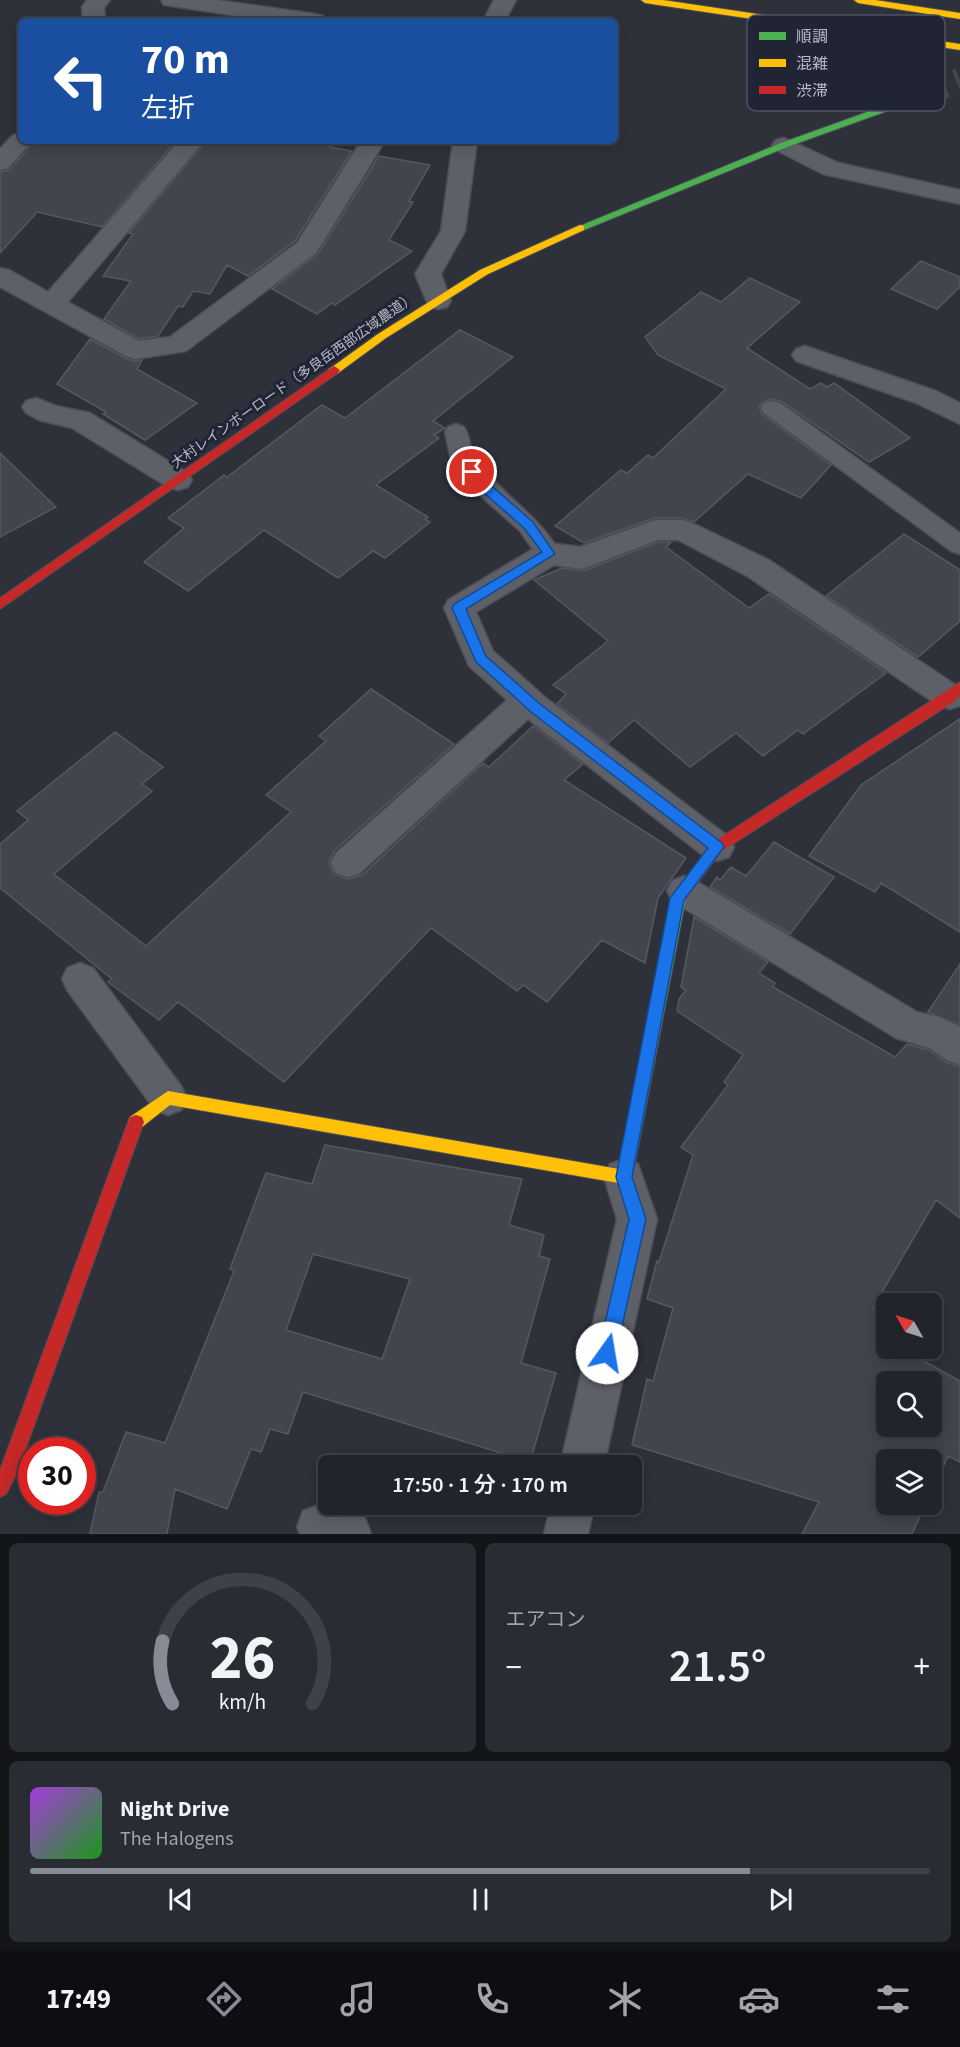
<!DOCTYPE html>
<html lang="ja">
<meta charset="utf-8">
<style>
:root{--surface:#22242c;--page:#2a2c34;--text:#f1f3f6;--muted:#a2a4a9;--line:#3f4148;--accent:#888a97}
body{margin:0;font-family:"Source Sans 3","Noto Sans JP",sans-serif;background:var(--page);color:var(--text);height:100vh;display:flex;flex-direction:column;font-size:22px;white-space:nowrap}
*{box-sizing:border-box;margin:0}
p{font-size:20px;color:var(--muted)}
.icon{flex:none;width:33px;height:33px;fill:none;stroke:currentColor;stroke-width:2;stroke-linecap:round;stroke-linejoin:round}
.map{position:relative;height:1534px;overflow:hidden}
.drawer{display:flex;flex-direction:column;gap:9px;padding:9px;background:#131418;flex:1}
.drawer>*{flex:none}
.guide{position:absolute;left:18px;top:18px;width:600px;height:126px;border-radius:9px;box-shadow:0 3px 15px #0003,0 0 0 2px var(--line);background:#1a4fa0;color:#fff;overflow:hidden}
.needle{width:39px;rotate:309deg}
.tools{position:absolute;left:876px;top:1293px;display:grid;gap:12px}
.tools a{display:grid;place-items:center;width:66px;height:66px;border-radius:9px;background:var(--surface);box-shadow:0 3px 15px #0003,0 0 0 2px var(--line);font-size:30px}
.speed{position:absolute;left:18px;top:1437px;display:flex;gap:12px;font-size:30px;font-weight:700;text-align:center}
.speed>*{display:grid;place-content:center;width:78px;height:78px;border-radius:50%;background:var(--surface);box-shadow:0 3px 15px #0003,0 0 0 2px var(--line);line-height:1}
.speed .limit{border:9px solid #d22;background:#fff;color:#111}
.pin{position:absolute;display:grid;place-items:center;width:51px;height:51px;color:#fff;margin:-26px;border:3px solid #fff;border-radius:50%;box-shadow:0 2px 6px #0007}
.me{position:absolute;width:66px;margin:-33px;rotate:13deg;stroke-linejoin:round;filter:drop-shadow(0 0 4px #0008)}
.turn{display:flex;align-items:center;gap:21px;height:126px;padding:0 24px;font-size:27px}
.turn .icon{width:78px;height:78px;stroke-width:2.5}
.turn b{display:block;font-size:42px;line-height:51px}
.big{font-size:45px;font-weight:600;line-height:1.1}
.drawer .tile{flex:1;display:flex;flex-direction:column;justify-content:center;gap:9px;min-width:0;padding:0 21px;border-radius:9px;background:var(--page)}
.drawer .dial{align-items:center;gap:0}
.dial svg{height:156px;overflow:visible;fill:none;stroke:var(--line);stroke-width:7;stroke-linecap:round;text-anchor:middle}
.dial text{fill:var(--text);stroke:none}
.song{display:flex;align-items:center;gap:18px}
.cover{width:72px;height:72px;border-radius:9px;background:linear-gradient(135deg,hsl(280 70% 55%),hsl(120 70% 35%))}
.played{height:6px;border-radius:3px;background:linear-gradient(90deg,var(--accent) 80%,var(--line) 80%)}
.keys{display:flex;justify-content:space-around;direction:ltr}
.heat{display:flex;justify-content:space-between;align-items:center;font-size:33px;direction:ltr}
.drawer .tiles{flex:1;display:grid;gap:9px;grid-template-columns:1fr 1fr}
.tile:last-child{grid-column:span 2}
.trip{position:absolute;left:318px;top:1455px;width:324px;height:60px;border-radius:9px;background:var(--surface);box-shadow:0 3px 15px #0003,0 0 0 2px var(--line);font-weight:600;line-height:60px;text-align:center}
.tab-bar{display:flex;height:96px;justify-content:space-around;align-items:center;background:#0e0e12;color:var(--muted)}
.tab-bar .icon{width:42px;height:42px}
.tab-bar .active{color:var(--accent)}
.tab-bar b{font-size:27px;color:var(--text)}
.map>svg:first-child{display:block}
.building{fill:#42444e;stroke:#565861;stroke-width:1.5;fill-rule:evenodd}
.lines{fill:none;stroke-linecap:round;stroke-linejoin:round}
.secondary-tunnel{stroke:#43454f;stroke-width:24;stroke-dasharray:24 12;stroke-linecap:butt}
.lane-casing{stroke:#4c4d56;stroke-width:3}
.street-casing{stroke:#4c4d56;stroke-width:3}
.fast-casing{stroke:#4c4d56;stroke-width:2}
.slow-casing{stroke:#4c4d56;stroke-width:2}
.jam-casing{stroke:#4c4d56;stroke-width:2}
.lane{fill:#5e6068;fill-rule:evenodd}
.street{fill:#5e6068;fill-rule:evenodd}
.fast{fill:#4caf50;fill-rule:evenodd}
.slow{fill:#ffc107;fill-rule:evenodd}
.jam{fill:#c62828;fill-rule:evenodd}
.route{fill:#1a73e8;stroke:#114b97;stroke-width:1.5}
.labels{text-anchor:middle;stroke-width:6;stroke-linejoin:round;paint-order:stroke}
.far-street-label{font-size:14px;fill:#b9bbc9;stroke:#212434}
.key{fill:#212434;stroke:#4f5161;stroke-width:1.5}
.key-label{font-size:16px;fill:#b9bbc9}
</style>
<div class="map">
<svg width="960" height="1534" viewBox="0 0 960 1534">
<rect width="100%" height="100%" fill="#2e303a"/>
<path class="building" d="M 34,141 L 176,141 L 102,227 L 37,212 L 0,253 L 0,172 L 10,170 Z
M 206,141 L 335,141 L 330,147 L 352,151 L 295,241 L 248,276 L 227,265 L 210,294 L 193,291 L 183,307 L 178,306 L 158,336 L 139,339 L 104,319 L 131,281 L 103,276 L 133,234 L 129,233 Z
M 379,156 L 430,165 L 409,201 L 413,202 L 389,240 L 412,251 L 335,305 L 332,303 L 317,314 L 272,289 L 318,254 Z
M 921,261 L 960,277 L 960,287 L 937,309 L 891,289 Z
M 750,278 L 800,302 L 747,348 L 810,389 L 821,383 L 827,387 L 834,383 L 910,438 L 869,462 L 781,401 L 771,399 L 762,402 L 759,407 L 762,414 L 831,465 L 801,498 L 748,474 L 694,522 L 682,518 L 655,518 L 584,543 L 555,526 L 621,470 L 627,473 L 648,455 L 653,458 L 726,389 L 658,355 L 645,337 L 701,292 L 721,302 Z
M 460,330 L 513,357 L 433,421 L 445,428 L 434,435 L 439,438 L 376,485 L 428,517 L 425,519 L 430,522 L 385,558 L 373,551 L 338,578 L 264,530 L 188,591 L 144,562 L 184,528 L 168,518 L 224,475 L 227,477 L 322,405 L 345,418 Z
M 90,339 L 125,358 L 134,361 L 142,360 L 137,369 L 197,403 L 145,440 L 103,414 L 106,412 L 57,384 Z
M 0,453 L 56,507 L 0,537 Z
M 904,534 L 960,570 L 960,621 L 918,657 L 826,596 Z
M 658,542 L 671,542 L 666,547 L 749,608 L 769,594 L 886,673 L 803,734 L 798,730 L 763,756 L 736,733 L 690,767 L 634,720 L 608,743 L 557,704 L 566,694 L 553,685 L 608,641 L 534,580 L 562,568 L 583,571 Z
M 371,689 L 454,744 L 334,851 L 329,862 L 334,874 L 347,879 L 362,875 L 483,763 L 489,767 L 533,726 L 583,764 L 564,780 L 686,858 L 658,898 L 645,963 L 602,940 L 547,1002 L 523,985 L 517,991 L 431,928 L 284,1082 L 178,1002 L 159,1020 L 108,982 L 112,979 L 0,888 L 0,844 L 28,820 L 17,811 L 115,732 L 163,767 L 142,784 L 152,791 L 54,874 L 146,946 L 291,812 L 266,795 L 326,741 L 319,736 Z
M 960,719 L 960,932 L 881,883 L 875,892 L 809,856 L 861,785 Z
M 774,842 L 834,877 L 790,934 L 710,887 L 717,877 L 720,880 L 731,867 L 746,876 Z
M 694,917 L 768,962 L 759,973 L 775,983 L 773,987 L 895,1057 L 907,1044 L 929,1050 L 946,1062 L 960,1067 L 960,1218 L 936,1200 L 872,1309 L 886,1314 L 881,1337 L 886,1340 L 886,1348 L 901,1348 L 960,1381 L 960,1462 L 948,1456 L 932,1492 L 932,1460 L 886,1460 L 886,1504 L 926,1504 L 912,1534 L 802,1534 L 819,1502 L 632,1445 L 647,1379 L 653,1381 L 673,1308 L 647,1299 L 657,1261 L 659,1262 L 693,1155 L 681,1147 L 728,1085 L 724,1082 L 743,1055 L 677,1011 L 679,999 L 686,990 L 681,987 ZM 886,1382 L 932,1382 L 932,1426 L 886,1426 Z
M 960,964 L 960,1025 L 928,1012 Z
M 325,1145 L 522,1179 L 509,1225 L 544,1235 L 539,1256 L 550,1259 L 521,1363 L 556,1373 L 530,1462 L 303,1392 L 288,1434 L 270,1429 L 261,1452 L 251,1449 L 227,1509 L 175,1489 L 167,1534 L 90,1534 L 99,1492 L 103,1492 L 126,1432 L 165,1443 L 234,1271 L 230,1269 L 266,1173 L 312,1184 ZM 313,1254 L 410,1279 L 382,1359 L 286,1330 Z"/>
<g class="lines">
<path class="secondary-tunnel" d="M 923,95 L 960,80"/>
<g class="lane-casing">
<path id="lane" d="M 772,401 L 780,403 L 960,533 L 960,554 L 951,551 L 764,413 L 761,408 L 764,403 Z
M 456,424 L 464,427 C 471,437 469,452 477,461 C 503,496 538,514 561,554 L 558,560 L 549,563 L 540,560 L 520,531 L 474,490 L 451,460 L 445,432 L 448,427 Z"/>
</g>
<g class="street-casing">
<path id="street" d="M 87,0 L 110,0 L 104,8 L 105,21 L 83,21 L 82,7 Z
M 161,0 L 216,0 L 315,14 L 323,16 L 326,21 L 271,21 L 172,6 L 164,5 Z
M 494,0 L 516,0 L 505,21 L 483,21 Z
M 21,133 L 21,141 L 32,141 L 8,168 L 0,170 L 0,149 L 13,135 Z
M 784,138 L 839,163 L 960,190 L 960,204 L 823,174 L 776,150 L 772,145 L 776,140 Z
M 179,141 L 204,141 L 68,302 L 139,341 L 170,337 L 297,243 L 361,141 L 385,141 L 316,253 L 186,351 L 135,359 L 126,356 L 0,287 L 0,268 L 9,270 L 48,292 Z
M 453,141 L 477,141 L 465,231 L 441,274 L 451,301 L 447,307 L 438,309 L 429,307 L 415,274 L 441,231 Z
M 805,346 L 936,391 L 960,403 L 960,424 L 916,403 L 796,361 L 792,355 L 796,349 Z
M 36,398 L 56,406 L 90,413 L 188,473 L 192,480 L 188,487 L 178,490 L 168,487 L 72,428 L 39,420 L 26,413 L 22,407 L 26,401 Z
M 656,520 L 682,520 L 692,523 L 769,560 L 960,688 L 960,706 L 950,709 L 939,706 L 747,576 L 678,540 L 658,540 L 582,569 L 554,565 L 476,612 L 493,651 L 547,699 L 729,837 L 734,847 L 729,857 L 717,861 L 705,857 L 528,719 L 360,873 L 348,877 L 336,873 L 331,863 L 336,853 L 507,700 L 469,666 L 444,608 L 448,600 L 538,546 L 549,543 L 580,547 Z
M 684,876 L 696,881 L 917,1012 L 939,1017 L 960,1027 L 960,1065 L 947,1060 L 930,1048 L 896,1038 L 672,901 L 667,891 L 672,881 Z
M 80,963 L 93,968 L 181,1086 L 187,1098 L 181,1110 L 168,1115 L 155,1110 L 67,990 L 62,979 L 67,968 Z
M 624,1159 L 638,1164 L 657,1219 L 604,1466 L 560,1466 L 617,1219 L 604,1177 L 610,1164 Z
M 551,1504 L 595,1504 L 588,1534 L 544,1534 Z
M 319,1505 L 349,1512 L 365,1518 L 371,1534 L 300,1534 L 297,1527 L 303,1511 Z"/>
</g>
<g class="fast-casing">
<path id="fast" d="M 923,92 L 928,95 L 926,97 L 787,147 L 584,230 L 580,231 L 575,228 L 781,143 Z
M 679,891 L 684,893 L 686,897 L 633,1174 L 631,1179 L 625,1181 L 619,1179 L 617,1174 L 672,897 L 674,893 Z"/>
</g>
<g class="slow-casing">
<path id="slow" d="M 641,0 L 663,0 L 960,44 L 960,50 L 645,3 Z
M 854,0 L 875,0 L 960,13 L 960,19 L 858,3 Z
M 580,225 L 584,226 L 584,230 L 488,274 L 386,338 L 338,373 L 334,374 L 328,370 L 378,334 L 480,270 Z
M 168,1091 L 619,1169 L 625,1167 L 631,1169 L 633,1174 L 630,1182 L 624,1184 L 170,1105 L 142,1127 L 136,1129 L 130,1127 L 128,1122 L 130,1117 Z"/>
</g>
<g class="jam-casing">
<path id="jam" d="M 334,366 L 340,370 L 338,373 L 0,609 L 0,598 Z
M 960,682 L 960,695 L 955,701 L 722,851 L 684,901 L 679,903 L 674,901 L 672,897 L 674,893 L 712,843 Z
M 136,1115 L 142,1117 L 144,1122 L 17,1473 L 6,1494 L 0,1497 L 0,1470 L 128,1122 L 130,1117 Z"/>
</g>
<use href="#lane" class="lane"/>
<use href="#street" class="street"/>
<use href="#fast" class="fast"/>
<use href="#slow" class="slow"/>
<use href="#jam" class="jam"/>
</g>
<path class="route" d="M 472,468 L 477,469 L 486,481 L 533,522 L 555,554 L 466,609 L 486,656 L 540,704 L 722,843 L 724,847 L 684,900 L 632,1177 L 646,1219 L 616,1353 L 613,1359 L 607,1362 L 601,1359 L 598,1353 L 629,1219 L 616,1177 L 670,898 L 708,848 L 531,712 L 476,662 L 452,608 L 454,604 L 542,552 L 524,528 L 477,487 L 466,472 Z"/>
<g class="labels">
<g class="far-street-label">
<text transform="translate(293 380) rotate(-35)" y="5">大村レインボーロード（多良岳西部広域農道）</text>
</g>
</g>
<rect x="747" y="15" width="198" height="96" rx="9" class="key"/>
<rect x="759" y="32" width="27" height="8" fill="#4caf50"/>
<rect x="759" y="59" width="27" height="8" fill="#ffc107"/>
<rect x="759" y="86" width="27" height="8" fill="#c62828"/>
<g class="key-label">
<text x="796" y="42">順調</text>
<text x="796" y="69">混雑</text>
<text x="796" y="96">渋滞</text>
</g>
</svg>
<div class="tools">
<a><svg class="needle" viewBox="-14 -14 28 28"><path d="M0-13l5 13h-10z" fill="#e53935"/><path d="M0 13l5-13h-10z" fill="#a2a4a9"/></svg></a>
<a><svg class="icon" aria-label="search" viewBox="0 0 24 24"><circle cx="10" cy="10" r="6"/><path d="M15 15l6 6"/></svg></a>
<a><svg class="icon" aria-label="layers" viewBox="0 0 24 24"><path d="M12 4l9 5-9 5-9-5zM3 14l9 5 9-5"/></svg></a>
</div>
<div class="speed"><div class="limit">30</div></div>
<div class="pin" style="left:472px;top:472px;background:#d93025"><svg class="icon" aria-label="arrive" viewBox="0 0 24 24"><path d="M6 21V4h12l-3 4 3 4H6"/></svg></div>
<svg class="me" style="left:607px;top:1353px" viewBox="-20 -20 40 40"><circle r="19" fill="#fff"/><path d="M0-13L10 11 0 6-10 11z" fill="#1a73e8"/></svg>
<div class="trip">17:50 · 1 分 · 170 m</div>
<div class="guide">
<div class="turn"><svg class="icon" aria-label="left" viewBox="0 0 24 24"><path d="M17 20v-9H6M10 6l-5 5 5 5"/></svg><div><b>70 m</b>左折</div></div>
</div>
</div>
<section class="drawer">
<div class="tiles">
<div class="tile dial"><svg viewBox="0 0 100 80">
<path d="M14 69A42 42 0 1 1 86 69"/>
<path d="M14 69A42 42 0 0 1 9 37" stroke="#888a97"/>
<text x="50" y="56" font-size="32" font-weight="700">26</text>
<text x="50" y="72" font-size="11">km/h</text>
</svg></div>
<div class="tile"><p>エアコン</p>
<div class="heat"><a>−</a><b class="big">21.5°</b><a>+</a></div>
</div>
<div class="tile">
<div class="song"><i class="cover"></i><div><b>Night Drive</b><p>The Halogens</p></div></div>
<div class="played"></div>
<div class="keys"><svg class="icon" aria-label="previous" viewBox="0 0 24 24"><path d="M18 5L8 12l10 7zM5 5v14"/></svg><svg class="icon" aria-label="pause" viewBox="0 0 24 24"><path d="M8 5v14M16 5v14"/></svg><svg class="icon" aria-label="next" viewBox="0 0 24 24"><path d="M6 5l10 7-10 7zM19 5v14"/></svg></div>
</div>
</div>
</section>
<nav class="tab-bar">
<b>17:49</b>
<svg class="icon active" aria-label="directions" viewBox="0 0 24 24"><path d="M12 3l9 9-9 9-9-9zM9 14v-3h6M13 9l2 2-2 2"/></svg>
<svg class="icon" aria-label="music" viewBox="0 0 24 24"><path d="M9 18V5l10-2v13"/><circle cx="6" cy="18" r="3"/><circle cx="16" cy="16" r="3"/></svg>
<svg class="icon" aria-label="phone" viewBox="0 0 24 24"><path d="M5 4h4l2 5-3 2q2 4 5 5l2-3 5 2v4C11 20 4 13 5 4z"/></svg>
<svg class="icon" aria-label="climate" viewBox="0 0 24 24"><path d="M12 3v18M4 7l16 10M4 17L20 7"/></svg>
<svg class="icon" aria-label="car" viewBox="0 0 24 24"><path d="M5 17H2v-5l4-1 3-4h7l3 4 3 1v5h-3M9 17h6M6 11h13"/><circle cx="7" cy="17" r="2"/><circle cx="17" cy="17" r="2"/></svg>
<svg class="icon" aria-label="filters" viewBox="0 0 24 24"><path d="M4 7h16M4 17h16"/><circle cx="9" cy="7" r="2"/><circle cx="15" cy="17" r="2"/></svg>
</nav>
